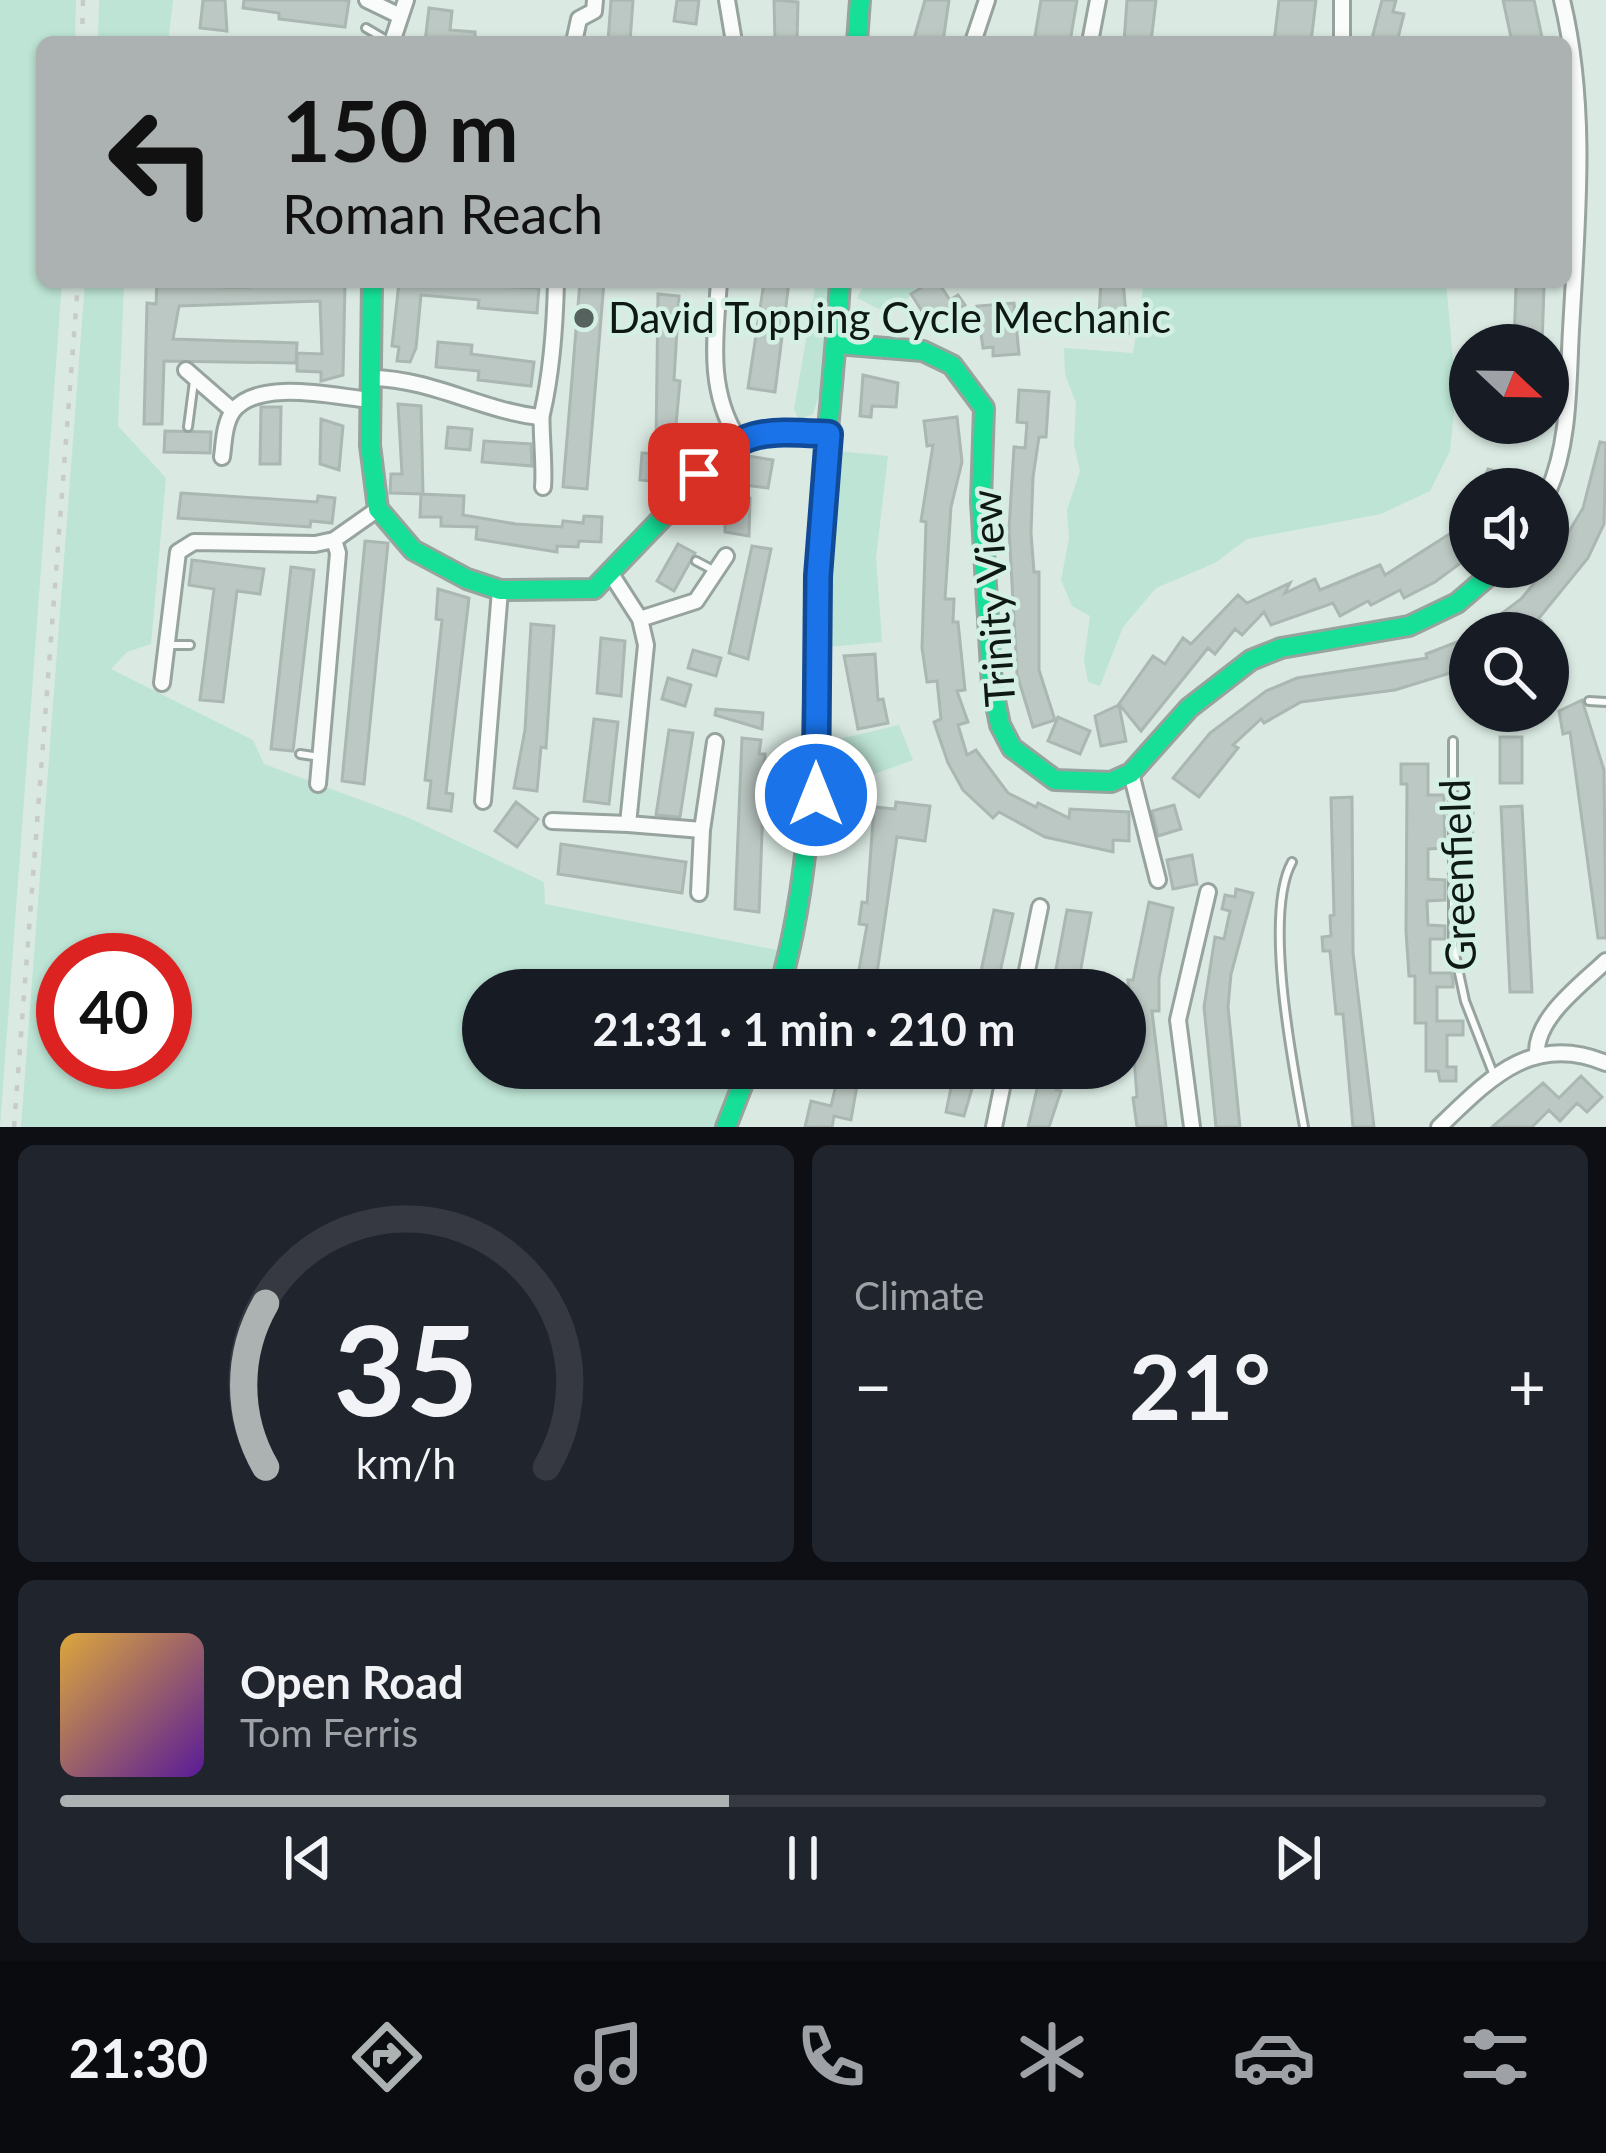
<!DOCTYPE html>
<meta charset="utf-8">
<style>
:root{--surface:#171b24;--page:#20242c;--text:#f1f3f6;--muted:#9ea1a6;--line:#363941;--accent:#abb2b1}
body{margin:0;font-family:Lato,sans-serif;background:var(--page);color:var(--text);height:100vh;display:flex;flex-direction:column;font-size:45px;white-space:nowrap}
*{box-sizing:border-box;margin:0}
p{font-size:39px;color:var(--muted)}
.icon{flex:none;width:66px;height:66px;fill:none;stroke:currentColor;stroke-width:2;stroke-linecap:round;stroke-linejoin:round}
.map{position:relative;height:1127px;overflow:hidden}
.sheet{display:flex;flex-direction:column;gap:18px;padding:18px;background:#0d0f14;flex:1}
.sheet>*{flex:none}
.guide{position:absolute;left:36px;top:36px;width:1536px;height:252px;border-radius:18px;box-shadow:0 3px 9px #0004;background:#abb2b1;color:#111;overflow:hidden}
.needle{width:78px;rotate:112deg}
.controls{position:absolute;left:1449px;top:324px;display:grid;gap:24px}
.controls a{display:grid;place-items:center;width:120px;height:120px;border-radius:50%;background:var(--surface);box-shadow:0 3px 9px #0004;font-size:60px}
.speed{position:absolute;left:36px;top:933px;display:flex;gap:24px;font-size:60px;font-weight:700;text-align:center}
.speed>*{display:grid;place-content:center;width:156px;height:156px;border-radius:50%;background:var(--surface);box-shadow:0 3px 9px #0004;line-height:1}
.speed .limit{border:18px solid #d22;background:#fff;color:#111}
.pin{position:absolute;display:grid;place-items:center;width:102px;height:102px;color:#fff;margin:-51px;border-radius:24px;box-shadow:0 6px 18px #0006}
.me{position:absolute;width:132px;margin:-66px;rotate:0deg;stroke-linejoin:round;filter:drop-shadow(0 0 9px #0008)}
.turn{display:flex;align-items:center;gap:42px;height:252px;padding:0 48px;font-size:54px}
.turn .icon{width:156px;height:156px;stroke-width:2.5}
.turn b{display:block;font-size:84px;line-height:102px}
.big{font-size:90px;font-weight:700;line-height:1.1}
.sheet .card{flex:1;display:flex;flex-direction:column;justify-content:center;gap:18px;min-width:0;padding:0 42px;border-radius:18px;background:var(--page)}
.sheet .dial{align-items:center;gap:0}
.dial svg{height:312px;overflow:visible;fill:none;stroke:var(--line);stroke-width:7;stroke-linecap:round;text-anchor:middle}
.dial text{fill:var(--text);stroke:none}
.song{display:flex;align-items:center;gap:36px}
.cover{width:144px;height:144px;border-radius:18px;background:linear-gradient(135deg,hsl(40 70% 55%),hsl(270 70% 35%))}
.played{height:12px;border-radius:6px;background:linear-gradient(90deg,var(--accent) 45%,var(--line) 45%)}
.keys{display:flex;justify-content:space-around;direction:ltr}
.heat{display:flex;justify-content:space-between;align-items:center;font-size:66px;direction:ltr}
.sheet .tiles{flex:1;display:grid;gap:18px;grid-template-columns:1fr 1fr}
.card:last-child{grid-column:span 2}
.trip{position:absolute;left:462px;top:969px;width:684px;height:120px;border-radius:60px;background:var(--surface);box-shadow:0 3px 9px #0004;font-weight:700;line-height:120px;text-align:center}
.menu{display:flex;height:192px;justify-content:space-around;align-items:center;background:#090b0e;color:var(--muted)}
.menu .icon{width:84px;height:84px}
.menu .selected{color:var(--accent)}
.menu b{font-size:54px;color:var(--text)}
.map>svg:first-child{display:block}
.green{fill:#bde4d4;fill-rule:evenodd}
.building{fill:#bcc8c3;stroke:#abb7b2;stroke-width:3}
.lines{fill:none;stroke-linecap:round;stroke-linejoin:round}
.lane-casing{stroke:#97a39e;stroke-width:12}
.street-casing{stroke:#97a39e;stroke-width:20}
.fast-casing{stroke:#97a39e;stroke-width:24}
.lane{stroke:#f9fcfb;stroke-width:6}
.street{stroke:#f9fcfb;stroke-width:14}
.fast{stroke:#16e098;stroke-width:18}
.rail{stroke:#c7ccca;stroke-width:4.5;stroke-dasharray:6 12;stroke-linecap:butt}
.route-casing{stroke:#114b97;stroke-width:30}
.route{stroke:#1a73e8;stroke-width:21}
.poi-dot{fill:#55625d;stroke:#d4f0e4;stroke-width:4.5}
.labels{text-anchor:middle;stroke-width:9;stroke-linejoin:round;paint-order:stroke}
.poi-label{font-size:42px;fill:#0e1815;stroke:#d4f0e4;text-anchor:start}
.street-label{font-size:42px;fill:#0e1815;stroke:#d4f0e4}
</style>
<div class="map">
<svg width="1606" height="1127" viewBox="0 0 1606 1127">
<rect width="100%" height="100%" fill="#daeae3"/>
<path class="green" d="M 0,0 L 76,0 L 75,42 L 42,42 L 42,282 L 62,282 L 0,1127 Z
M 99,0 L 173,0 L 168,42 L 98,42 Z
M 85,282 L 138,282 L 124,287 L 118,426 L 166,478 L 151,644 L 127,652 L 111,669 L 253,740 L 264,764 L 409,818 L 544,882 L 545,904 L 792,953 L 779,990 L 483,990 L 483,1068 L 749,1068 L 726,1127 L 21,1127 ZM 63,960 L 165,960 L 165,1062 L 63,1062 Z
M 816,282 L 830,282 L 822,386 L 813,414 L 799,420 L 794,409 Z
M 866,282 L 919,282 L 906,301 L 885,312 L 857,298 Z
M 1144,282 L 1446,282 L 1456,393 L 1450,451 L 1430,491 L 1381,514 L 1247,539 L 1215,563 L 1156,588 L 1123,627 L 1100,686 L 1088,682 L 1084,660 L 1090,616 L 1072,606 L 1061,580 L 1069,538 L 1067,510 L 1080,471 L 1074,445 L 1076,403 L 1065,374 L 1064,348 L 1133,353 Z
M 838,451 L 888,456 L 876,558 L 882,642 L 828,647 Z
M 899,725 L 913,760 L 833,789 L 831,741 Z"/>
<path class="building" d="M 203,0 L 225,0 L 227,31 L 200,28 Z
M 244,0 L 342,0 L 349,1 L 345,27 L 279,19 L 279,13 L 243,8 Z
M 611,0 L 633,0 L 630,42 L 608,42 Z
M 677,0 L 699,0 L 696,24 L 674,21 Z
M 774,0 L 798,2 L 797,42 L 775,42 Z
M 925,0 L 949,0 L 943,42 L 913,42 Z
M 1041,0 L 1077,0 L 1070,42 L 1034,42 Z
M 1127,0 L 1156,0 L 1151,42 L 1124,42 Z
M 1279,0 L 1316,0 L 1311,42 L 1274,42 Z
M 1382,0 L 1396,0 L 1393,12 L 1404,14 L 1397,42 L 1371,42 Z
M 1503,0 L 1534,0 L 1543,42 L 1512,42 Z
M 429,8 L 452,11 L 450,30 L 475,32 L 475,42 L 425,42 Z
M 157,282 L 225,287 L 251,287 L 251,282 L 345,284 L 343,375 L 321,381 L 321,372 L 297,371 L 297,353 L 322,354 L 320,301 L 179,306 L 173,339 L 297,343 L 296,363 L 164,361 L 162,424 L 144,424 L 147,303 L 156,304 Z
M 399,282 L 539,288 L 537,313 L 478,308 L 479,300 L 421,295 L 416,348 L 410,362 L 397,361 L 399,347 L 392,346 Z
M 580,282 L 604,282 L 587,489 L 563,487 Z
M 764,282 L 789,282 L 775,392 L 748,388 Z
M 930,282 L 938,282 L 950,300 L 958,295 L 965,305 L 929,322 L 911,294 Z
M 1101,282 L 1123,282 L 1126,313 L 1139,313 L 1138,334 L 1098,331 Z
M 1516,285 L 1544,287 L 1542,345 L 1514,345 Z
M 658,294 L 679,296 L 674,380 L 680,381 L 676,425 L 684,426 L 683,446 L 656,444 Z
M 1014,303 L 1019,354 L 993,356 L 993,347 L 983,348 L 977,306 Z
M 438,342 L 472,345 L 471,354 L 534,362 L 531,386 L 478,380 L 479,371 L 436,367 Z
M 863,375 L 898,383 L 896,407 L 872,406 L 871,417 L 860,416 Z
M 1019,390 L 1049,392 L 1046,437 L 1039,437 L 1033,477 L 1031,533 L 1034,572 L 1039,572 L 1039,670 L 1055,720 L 1033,727 L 1017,674 L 1009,529 L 1014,447 L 1025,448 L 1027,423 L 1017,422 Z
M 398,404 L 421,406 L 423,494 L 390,493 L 391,474 L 402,474 Z
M 261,407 L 281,407 L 280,464 L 260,464 Z
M 957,417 L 962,462 L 951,507 L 945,599 L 954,599 L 953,622 L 958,622 L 965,690 L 957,691 L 968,722 L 958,725 L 967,755 L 976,750 L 1008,793 L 1036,807 L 1038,803 L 1069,818 L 1070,809 L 1129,812 L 1129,841 L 1113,840 L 1113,852 L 1045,837 L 999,812 L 993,818 L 963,790 L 948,763 L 934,722 L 941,719 L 937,681 L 927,682 L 922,648 L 926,522 L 921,521 L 933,445 L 927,446 L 924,421 Z
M 321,419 L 343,426 L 339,470 L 320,464 Z
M 448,427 L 472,429 L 470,450 L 446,448 Z
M 165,431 L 211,432 L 210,453 L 164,452 Z
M 484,441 L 531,444 L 532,466 L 482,462 Z
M 1600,442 L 1606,443 L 1604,524 L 1588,558 L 1539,618 L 1546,627 L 1538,633 L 1476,633 L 1521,599 L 1548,567 L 1583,508 Z
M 642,453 L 663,454 L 661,482 L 640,480 Z
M 748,456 L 773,460 L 768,488 L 744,485 Z
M 1488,469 L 1526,479 L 1537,489 L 1481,489 Z
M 181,493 L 317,502 L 318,496 L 335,498 L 332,523 L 311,521 L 310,527 L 178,518 Z
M 421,494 L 464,496 L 463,515 L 516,524 L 562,527 L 563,521 L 583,523 L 584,516 L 602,517 L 601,542 L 579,541 L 578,547 L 557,546 L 557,552 L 476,539 L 477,527 L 441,526 L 441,517 L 420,517 Z
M 725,495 L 750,498 L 749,536 L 725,532 Z
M 1470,521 L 1470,556 L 1435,582 L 1404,598 L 1400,590 L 1371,605 L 1368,601 L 1340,616 L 1333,603 L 1271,625 L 1264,612 L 1242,635 L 1235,629 L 1215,654 L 1208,648 L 1141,731 L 1119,704 L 1153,656 L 1165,664 L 1183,638 L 1191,644 L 1238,595 L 1247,603 L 1290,583 L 1285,593 L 1315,579 L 1320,590 L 1380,565 L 1385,575 Z
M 365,541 L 388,543 L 364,784 L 342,781 Z
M 678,544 L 695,553 L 674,591 L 657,581 Z
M 752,546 L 771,549 L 748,659 L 729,653 Z
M 192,560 L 264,569 L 260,594 L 237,591 L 223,702 L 200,700 L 214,589 L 189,585 Z
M 291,567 L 314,570 L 293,751 L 271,749 Z
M 438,589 L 469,598 L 446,793 L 453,794 L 451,811 L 428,808 L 431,781 L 425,780 L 442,620 L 436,619 Z
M 531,624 L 554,626 L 546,748 L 541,747 L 537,791 L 514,788 L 525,730 Z
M 1470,637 L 1470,667 L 1395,690 L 1301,702 L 1264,723 L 1261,719 L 1233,745 L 1238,748 L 1199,797 L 1173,778 L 1210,733 L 1266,691 L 1297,678 L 1427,658 L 1426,654 Z
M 601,638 L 625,641 L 621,696 L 597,693 Z
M 693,650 L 721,658 L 716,676 L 688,668 Z
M 875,654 L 878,700 L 883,699 L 888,723 L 858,729 L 844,656 Z
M 668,678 L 691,685 L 685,706 L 662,699 Z
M 1582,700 L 1604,770 L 1606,938 L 1598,938 L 1570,732 L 1563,734 L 1559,711 Z
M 1119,705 L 1126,741 L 1101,746 L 1095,716 Z
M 716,709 L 763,713 L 762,729 L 715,715 Z
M 1058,717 L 1090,731 L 1080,754 L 1048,741 Z
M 594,719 L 618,722 L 609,804 L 584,801 Z
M 669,730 L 693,733 L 680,817 L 656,815 Z
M 1500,737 L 1522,737 L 1522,783 L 1500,783 Z
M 742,738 L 761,740 L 759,754 L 765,754 L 759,912 L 735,909 Z
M 1401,764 L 1428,764 L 1428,795 L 1444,795 L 1445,848 L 1428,849 L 1428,879 L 1445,880 L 1445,900 L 1427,901 L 1428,925 L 1445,926 L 1445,939 L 1430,939 L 1430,973 L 1451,973 L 1453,980 L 1453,987 L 1437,987 L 1437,1021 L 1463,1021 L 1463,1035 L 1447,1035 L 1447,1067 L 1456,1067 L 1456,1081 L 1440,1081 L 1438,1071 L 1426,1071 L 1426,1023 L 1415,1023 L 1415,976 L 1409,976 L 1406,931 L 1407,784 L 1401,784 Z
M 1352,797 L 1353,953 L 1374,1127 L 1353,1127 L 1343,1014 L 1336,1014 L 1330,951 L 1323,951 L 1322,937 L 1331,936 L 1330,916 L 1334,915 L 1331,798 Z
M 516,802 L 538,819 L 517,847 L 495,831 Z
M 896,802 L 930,806 L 925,841 L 897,837 L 877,973 L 887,975 L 884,990 L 863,990 L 864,983 L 857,981 L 867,925 L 859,924 L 862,902 L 867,903 L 874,807 L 895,809 Z
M 1174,805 L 1181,829 L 1158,836 L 1152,811 Z
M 1522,806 L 1532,992 L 1510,992 L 1501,807 Z
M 1473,807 L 1472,847 L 1460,847 L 1460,808 Z
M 561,844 L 686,862 L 682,893 L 558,874 Z
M 1192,855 L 1197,884 L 1173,889 L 1167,860 Z
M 1236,889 L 1253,893 L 1231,974 L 1228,1007 L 1240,1127 L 1216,1127 L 1204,1007 L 1215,937 L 1224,939 L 1230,911 L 1222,909 L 1225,895 L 1235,897 Z
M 1149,902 L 1173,908 L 1159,978 L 1159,1011 L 1152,1011 L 1166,1127 L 1137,1127 L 1133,1098 L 1137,1097 L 1128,980 L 1133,980 Z
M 994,910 L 1013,914 L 1005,950 L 996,990 L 977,990 Z
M 1067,910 L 1091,913 L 1077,990 L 1053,985 Z
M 840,1068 L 860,1068 L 851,1120 L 834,1116 L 832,1127 L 805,1127 L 811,1101 L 831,1106 Z
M 955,1068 L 978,1068 L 964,1116 L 946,1112 Z
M 1042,1068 L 1061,1068 L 1056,1090 L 1061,1091 L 1049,1127 L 1028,1127 Z
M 1581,1076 L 1602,1097 L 1587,1112 L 1577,1103 L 1560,1121 L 1549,1110 L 1532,1127 L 1492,1127 L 1543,1083 L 1559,1098 Z"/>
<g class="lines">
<g class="lane-casing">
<path id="lane" d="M 366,28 L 390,42
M 188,427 L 194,381
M 696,561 L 715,571
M 170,645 L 190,645
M 1589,701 L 1606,702
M 1453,741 L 1453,945 L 1465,1001 L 1493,1073
M 300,754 L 320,757
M 1292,862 C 1263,914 1293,1066 1304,1127"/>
</g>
<g class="street-casing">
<path id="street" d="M 367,0 L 398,15
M 727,0 L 734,42
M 1342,0 L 1342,42
M 392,42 L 406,0
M 574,42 L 579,19 L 594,11 L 595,0
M 973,42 L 987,0
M 1090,42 L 1098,0
M 719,282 C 715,338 707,390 738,439
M 186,370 L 233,411
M 372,378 C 432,379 480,410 539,417
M 222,457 C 224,442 224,424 233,411 C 259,378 335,397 371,400
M 543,487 C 545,468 540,421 542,414 C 552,371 555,327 556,282
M 1548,492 C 1570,443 1568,383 1571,330 C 1577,221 1588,107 1562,0
M 640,619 L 696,601 L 726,556
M 162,683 L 178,552 L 194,542 L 315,544 L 334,540 L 378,509
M 1131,773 L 1158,880
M 318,784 L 338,553 L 334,540
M 483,801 L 500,590
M 552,821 L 628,824 L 646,645 L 640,619 L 611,574
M 628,824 L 702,830 L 715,742
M 699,893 L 702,830
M 1023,990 L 1040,907
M 1537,1054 C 1535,1018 1582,984 1606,961
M 994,1127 L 1006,1068
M 1192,1127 L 1178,1020 L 1208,892
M 1439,1127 C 1489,1079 1532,1032 1606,1063"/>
</g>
<g class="fast-casing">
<path id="fast" d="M 857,42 L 860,0
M 372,282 L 370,445 L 378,509 L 413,550 L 467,579 L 500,590 L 594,589 L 738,439 L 756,433 L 829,434
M 837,344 L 923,351 L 952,365 L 984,408 L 981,501 L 992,685 L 1000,725 L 1012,748 L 1055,780 L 1111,782 L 1131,773 L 1189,708 L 1251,660 L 1281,648 L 1409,626 L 1457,603 L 1499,567
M 779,990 C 818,855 812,722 817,583 C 821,482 834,382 840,282
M 726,1127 L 749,1068"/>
</g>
<use href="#lane" class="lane"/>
<use href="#street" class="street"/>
<use href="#fast" class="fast"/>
<path class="rail" d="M 82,42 L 83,0
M 14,1127 L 78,282"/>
</g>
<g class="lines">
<g class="route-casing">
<path id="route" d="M 699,474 C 743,427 768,431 829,434 L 818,576 L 816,795"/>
</g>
<use href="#route" class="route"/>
</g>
<circle class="poi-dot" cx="584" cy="318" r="12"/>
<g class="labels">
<g class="poi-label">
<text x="608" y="333">David Topping Cycle Mechanic</text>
</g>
<g class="street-label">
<text transform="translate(993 598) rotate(-94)" y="15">Trinity View</text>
<text transform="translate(1458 875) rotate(-92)" y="15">Greenfield</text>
</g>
</g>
</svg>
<div class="controls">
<a><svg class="needle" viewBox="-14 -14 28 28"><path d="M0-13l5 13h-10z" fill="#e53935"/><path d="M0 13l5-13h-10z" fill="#9ea1a6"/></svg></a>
<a><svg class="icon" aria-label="sound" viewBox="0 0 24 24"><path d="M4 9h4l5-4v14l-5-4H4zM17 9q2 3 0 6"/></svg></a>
<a><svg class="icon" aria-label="search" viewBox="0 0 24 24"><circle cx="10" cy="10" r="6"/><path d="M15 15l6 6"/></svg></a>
</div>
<div class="speed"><div class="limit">40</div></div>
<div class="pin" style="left:699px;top:474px;background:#d93025"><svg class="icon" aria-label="arrive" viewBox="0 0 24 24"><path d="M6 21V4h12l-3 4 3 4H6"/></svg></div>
<svg class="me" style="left:816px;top:795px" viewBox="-20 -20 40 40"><circle r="17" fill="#1a73e8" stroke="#fff" stroke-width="3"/><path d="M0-11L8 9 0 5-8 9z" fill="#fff"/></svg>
<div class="trip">21:31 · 1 min · 210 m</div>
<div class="guide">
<div class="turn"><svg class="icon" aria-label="left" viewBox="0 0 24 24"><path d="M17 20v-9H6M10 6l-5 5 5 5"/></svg><div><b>150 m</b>Roman Reach</div></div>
</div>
</div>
<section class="sheet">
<div class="tiles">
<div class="card dial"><svg viewBox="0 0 100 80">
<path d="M14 69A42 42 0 1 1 86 69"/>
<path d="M14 69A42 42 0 0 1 14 27" stroke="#abb2b1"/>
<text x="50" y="56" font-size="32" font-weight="700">35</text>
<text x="50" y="72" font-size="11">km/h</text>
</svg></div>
<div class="card"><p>Climate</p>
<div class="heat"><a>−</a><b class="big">21°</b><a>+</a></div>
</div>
<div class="card">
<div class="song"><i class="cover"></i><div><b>Open Road</b><p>Tom Ferris</p></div></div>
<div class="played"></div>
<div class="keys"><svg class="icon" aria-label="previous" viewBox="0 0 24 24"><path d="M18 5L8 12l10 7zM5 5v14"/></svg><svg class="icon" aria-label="pause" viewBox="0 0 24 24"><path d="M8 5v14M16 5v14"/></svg><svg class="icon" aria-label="next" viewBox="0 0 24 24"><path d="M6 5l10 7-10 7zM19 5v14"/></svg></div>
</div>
</div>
</section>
<nav class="menu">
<b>21:30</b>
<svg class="icon selected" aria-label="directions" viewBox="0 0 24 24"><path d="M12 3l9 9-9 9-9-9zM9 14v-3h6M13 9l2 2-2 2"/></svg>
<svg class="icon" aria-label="music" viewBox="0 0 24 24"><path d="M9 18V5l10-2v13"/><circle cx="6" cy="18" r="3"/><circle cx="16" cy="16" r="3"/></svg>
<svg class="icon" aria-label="phone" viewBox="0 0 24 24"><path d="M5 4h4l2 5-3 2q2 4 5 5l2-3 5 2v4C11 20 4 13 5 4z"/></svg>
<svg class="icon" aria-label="climate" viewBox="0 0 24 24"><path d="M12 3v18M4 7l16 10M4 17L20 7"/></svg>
<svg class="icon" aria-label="car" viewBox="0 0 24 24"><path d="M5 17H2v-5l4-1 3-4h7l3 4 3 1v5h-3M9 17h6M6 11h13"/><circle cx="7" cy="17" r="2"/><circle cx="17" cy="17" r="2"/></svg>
<svg class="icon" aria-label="filters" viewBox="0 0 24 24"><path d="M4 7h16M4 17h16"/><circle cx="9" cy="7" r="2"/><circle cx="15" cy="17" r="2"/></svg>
</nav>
